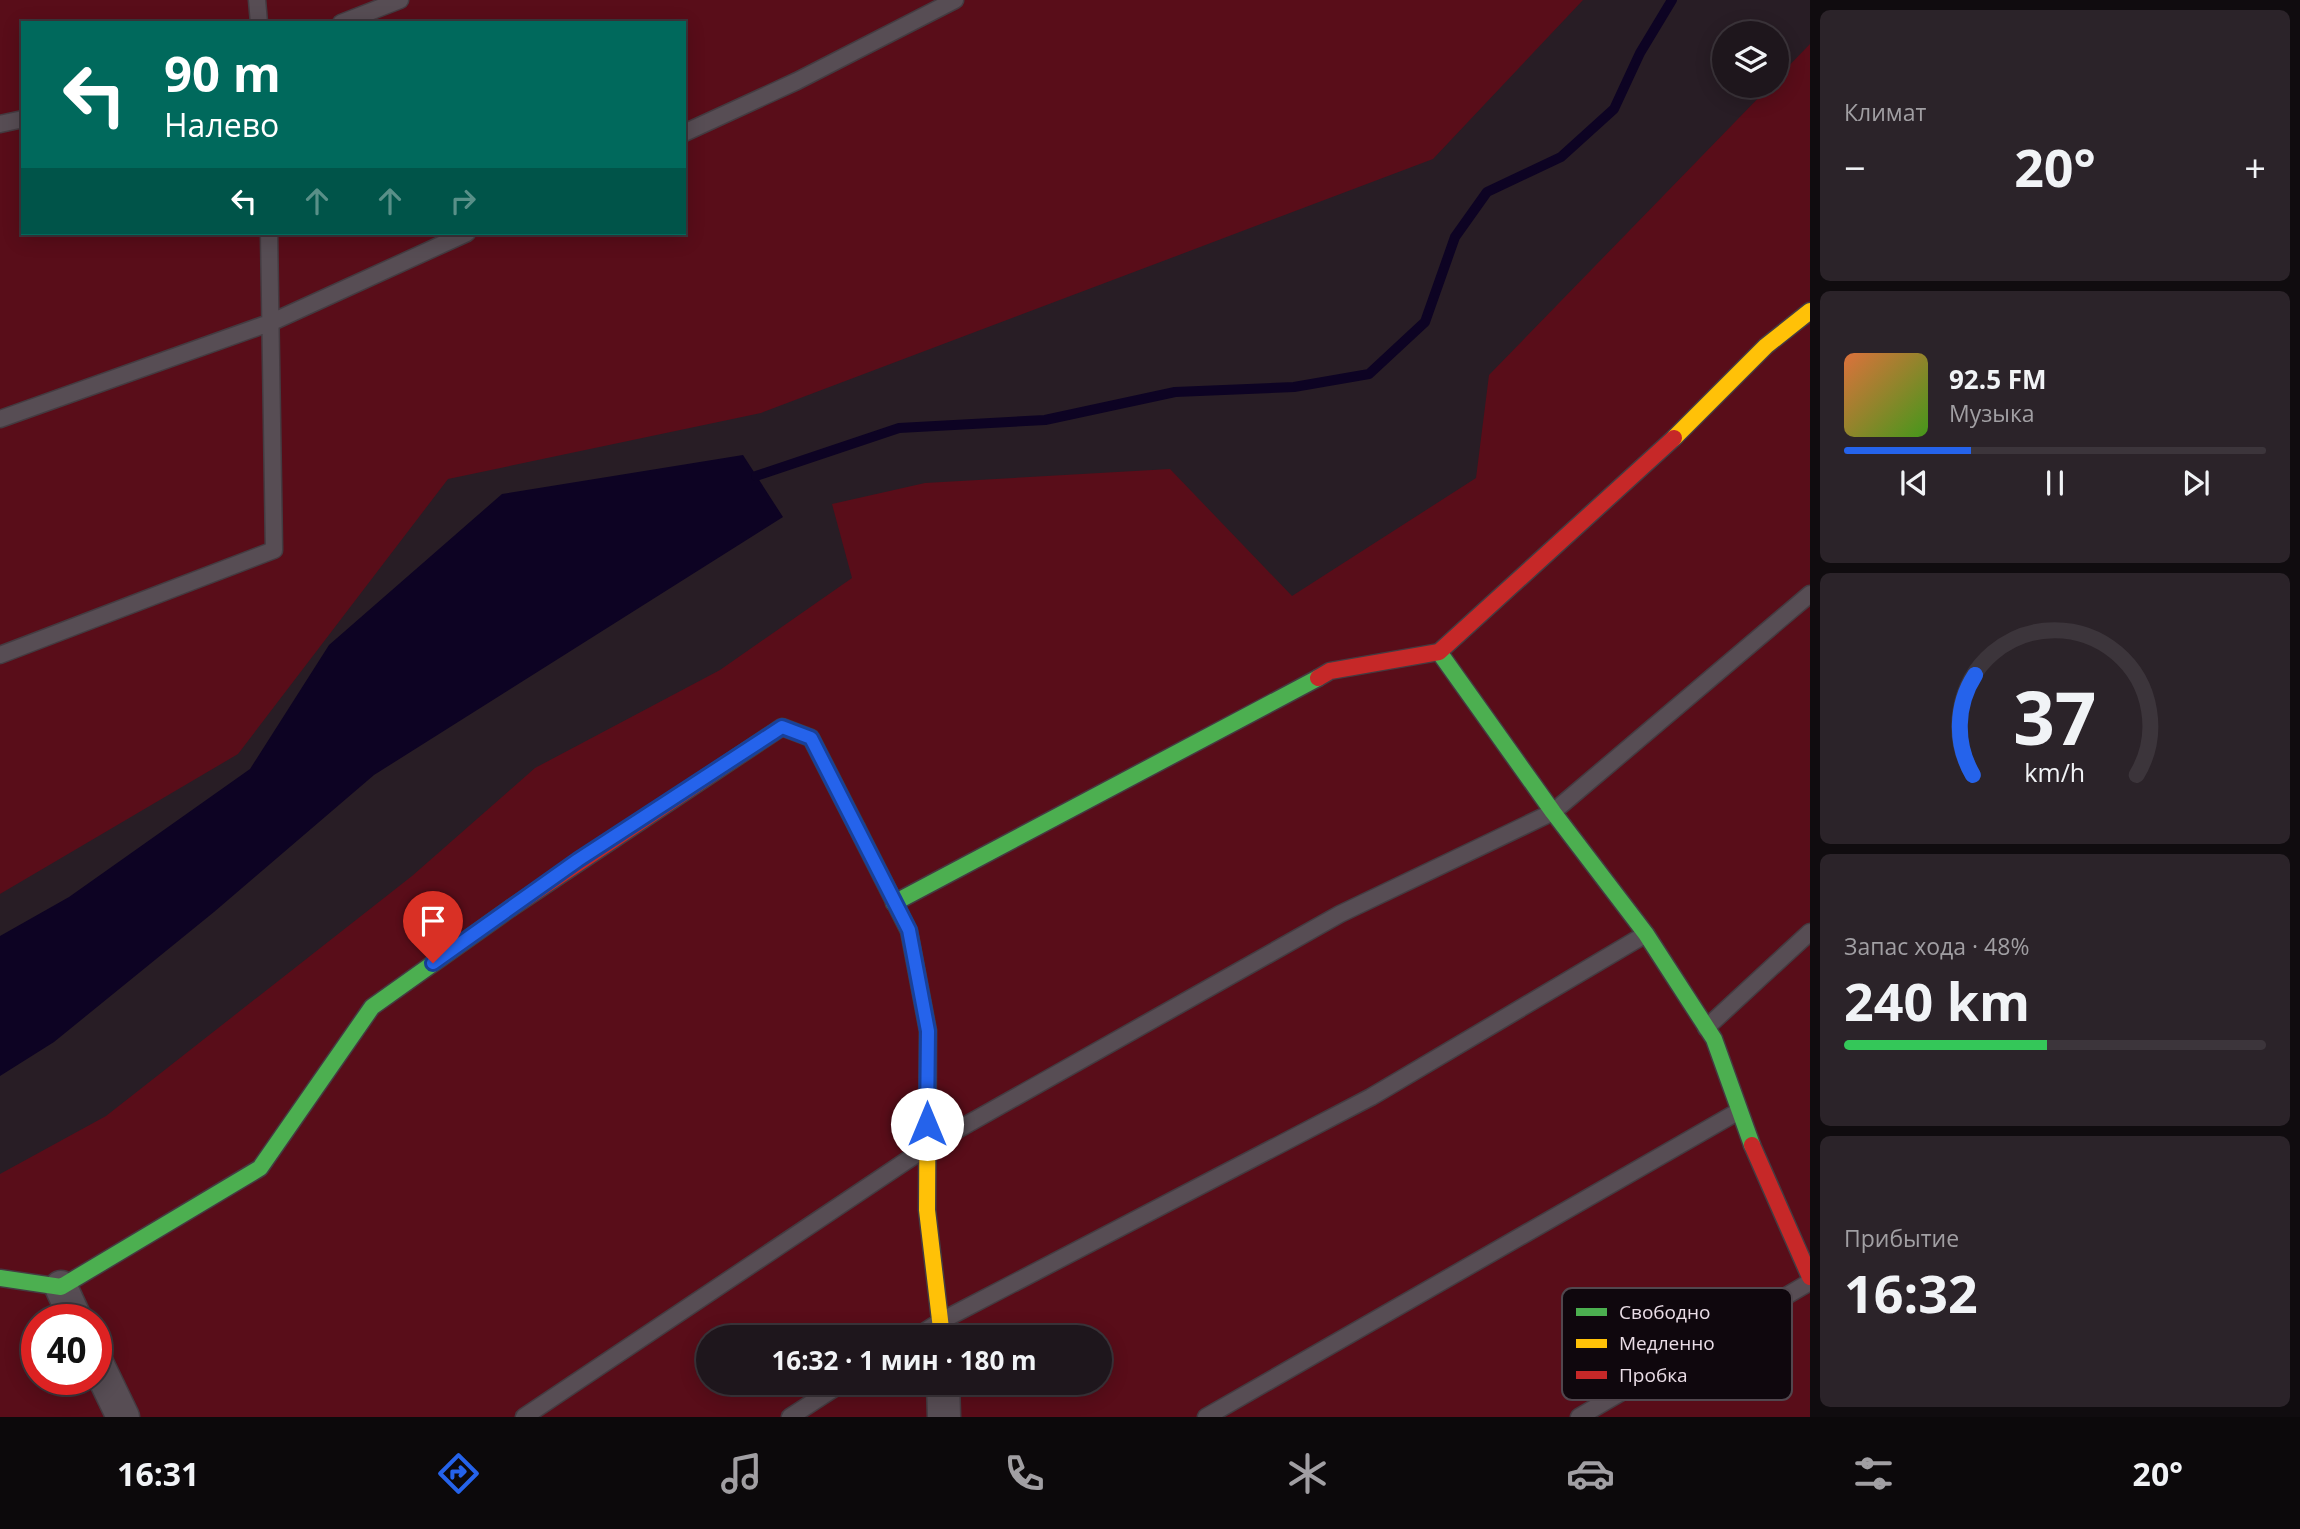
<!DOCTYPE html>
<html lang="ru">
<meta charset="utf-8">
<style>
:root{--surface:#1e161c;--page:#2b2329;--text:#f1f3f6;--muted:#a19fa3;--line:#3c353b;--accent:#2563eb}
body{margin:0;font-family:"Open Sans",sans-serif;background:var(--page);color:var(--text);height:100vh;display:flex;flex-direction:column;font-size:26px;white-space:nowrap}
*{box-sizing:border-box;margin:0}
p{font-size:23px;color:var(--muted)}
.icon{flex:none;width:38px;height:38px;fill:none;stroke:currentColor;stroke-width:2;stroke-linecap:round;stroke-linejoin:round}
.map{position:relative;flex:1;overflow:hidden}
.details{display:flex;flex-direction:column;gap:10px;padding:10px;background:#100c0f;width:490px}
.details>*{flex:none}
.guide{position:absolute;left:21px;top:21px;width:665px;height:214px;border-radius:0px;box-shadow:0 4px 18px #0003,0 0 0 2px var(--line);background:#00695c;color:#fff;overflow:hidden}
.tools{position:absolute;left:1712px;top:21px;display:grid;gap:14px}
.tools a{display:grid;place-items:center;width:77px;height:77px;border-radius:50%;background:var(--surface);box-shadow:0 4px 18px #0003,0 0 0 2px var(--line);font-size:35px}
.speed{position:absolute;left:21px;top:1304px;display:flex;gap:14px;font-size:35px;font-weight:700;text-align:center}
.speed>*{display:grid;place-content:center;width:91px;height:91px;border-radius:50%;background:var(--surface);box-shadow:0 4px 18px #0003,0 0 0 2px var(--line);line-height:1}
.speed .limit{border:10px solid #d22;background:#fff;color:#111}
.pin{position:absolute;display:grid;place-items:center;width:60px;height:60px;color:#fff;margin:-72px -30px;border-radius:50% 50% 50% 0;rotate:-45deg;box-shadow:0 0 7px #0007}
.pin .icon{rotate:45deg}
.me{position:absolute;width:77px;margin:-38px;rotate:0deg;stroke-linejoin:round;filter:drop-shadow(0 0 5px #0008)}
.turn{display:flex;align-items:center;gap:24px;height:147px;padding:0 28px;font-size:32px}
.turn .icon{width:91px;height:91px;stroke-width:2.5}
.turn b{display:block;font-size:49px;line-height:60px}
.lanes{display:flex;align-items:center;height:66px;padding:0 28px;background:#0003;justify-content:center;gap:35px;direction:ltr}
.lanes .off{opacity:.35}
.big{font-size:52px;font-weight:700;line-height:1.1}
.details .card{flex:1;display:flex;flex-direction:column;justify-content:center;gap:10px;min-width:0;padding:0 24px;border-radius:10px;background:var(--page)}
.details .dial{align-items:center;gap:0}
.dial svg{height:182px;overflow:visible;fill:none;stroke:var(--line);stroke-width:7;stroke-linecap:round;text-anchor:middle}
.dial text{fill:var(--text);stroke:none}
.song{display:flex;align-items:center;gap:21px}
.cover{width:84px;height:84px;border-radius:10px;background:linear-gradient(135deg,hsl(20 70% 55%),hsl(100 70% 35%))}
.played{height:7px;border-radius:4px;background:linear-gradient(90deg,var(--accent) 30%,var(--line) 30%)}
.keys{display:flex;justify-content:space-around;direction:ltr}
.heat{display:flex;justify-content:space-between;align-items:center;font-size:38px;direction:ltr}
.charge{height:10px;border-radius:5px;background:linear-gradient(90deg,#34c759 48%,var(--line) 0)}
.trip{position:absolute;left:696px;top:1325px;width:416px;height:70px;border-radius:35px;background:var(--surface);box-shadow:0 4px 18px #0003,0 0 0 2px var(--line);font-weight:700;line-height:70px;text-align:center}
.dock{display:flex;height:112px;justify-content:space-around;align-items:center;background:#0c090b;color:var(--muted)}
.dock .icon{width:49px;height:49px}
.dock .on{color:var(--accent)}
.dock b{font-size:32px;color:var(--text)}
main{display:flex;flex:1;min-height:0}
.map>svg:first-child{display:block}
.green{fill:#590d19;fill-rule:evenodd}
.water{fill:#0d0323}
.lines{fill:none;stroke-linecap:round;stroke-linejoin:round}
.stream{stroke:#0d0323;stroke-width:10}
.lane-casing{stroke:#443b41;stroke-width:19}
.street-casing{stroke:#443b41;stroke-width:35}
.fast-casing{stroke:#443b41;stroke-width:19}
.slow-casing{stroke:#443b41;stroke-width:19}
.jam-casing{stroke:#443b41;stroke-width:19}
.lane{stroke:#574d54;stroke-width:16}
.street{stroke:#574d54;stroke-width:32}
.fast{stroke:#4caf50;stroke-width:16}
.slow{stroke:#ffc107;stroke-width:16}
.jam{stroke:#c62828;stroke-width:16}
.route-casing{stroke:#184099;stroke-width:18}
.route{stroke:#2563eb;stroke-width:12}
.key{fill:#0f070d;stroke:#51474e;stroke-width:2}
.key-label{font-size:19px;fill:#eadde6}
</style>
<main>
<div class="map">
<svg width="1810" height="1417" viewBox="0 0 1810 1417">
<rect width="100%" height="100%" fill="#281d25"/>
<path class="green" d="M 0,0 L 1583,0 L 1433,159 L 761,413 L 448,479 L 238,754 L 0,894 ZM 23,23 L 684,23 L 684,233 L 23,233 Z
M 1810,44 L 1810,1417 L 0,1417 L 0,1174 L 106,1116 L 412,876 L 535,768 L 720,670 L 852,578 L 832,504 L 925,483 L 1170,469 L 1292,596 L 1476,478 L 1489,375 L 1770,86 L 1776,86 L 1776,79 ZM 37,1320 L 96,1320 L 96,1379 L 37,1379 ZM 709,1337 L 1101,1337 L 1101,1382 L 709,1382 Z"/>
<path class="water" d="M 743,455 L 783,517 L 374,775 L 214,912 L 54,1042 L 0,1076 L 0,936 L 69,897 L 250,769 L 329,645 L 502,494 Z"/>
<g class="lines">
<path class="stream" d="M 756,476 L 899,428 L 1045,420 L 1175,392 L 1294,387 L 1369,374 L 1425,322 L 1455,237 L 1487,192 L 1561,157 L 1614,109 L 1640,53 L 1672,0"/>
<g class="lane-casing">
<path id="lane" d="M 257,0 L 259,23
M 341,23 L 400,0
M 0,124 L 23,119
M 684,133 L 797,81 L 955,0
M 0,419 L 272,322 L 467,233
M 0,655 L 274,550 L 269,233
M 1706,1028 L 1810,932
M 916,1337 L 941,1321 L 1371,1097 L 1646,934
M 524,1417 L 927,1147 L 1340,914 L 1553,812 L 1810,594
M 790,1417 L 844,1382
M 1206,1417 L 1739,1111
M 1579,1417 L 1810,1282"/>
</g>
<g class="street-casing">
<path id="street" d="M 61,1287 L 76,1320
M 96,1361 L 123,1417
M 943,1382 L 944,1417"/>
</g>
<g class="fast-casing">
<path id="fast" d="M 1439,652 L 1553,812 L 1646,934 L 1714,1039 L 1752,1145
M 894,903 L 1318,678
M 0,1278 L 61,1287 L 260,1168 L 372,1007 L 511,908"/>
</g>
<g class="slow-casing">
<path id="slow" d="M 1674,438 L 1766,346 L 1810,311
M 857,828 L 909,931 L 928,1031 L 927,1210 L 942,1337"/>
</g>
<g class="jam-casing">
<path id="jam" d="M 1318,678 L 1330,671 L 1439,652 L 1674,438
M 511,908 L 782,727 L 811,738 L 857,828
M 1752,1145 L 1810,1277"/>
</g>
<use href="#lane" class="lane"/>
<use href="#street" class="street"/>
<use href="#fast" class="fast"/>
<use href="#slow" class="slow"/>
<use href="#jam" class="jam"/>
</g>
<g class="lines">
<g class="route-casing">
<path id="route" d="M 433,963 L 578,860 L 782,727 L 811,738 L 909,930 L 928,1031 L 927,1124"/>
</g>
<use href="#route" class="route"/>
</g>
<rect x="1562" y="1288" width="230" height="112" rx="10" class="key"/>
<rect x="1576" y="1308" width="31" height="8" fill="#4caf50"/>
<rect x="1576" y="1339" width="31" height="9" fill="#ffc107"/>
<rect x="1576" y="1371" width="31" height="8" fill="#c62828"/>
<g class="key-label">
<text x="1619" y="1319">Свободно</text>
<text x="1619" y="1350">Медленно</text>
<text x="1619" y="1382">Пробка</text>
</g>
</svg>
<div class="tools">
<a><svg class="icon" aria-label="layers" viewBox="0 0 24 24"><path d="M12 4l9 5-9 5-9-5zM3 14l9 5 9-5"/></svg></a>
</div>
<div class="speed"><div class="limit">40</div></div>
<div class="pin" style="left:433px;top:963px;background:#d93025"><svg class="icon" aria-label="arrive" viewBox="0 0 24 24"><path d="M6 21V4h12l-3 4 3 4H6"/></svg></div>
<svg class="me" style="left:927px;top:1124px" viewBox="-20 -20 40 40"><circle r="19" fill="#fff"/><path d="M0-13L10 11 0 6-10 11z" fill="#2563eb"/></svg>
<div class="trip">16:32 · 1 мин · 180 m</div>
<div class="guide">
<div class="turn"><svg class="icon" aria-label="left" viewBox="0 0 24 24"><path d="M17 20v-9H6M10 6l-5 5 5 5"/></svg><div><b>90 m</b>Налево</div></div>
<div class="lanes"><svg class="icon" aria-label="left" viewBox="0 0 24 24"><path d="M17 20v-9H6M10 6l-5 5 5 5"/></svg><svg class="icon off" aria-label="ahead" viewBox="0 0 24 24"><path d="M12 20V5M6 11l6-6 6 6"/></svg><svg class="icon off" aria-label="ahead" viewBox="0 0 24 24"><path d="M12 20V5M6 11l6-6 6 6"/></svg><svg class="icon off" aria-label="right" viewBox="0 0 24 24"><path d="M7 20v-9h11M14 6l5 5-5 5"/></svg></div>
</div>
</div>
<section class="details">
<div class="card"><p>Климат</p>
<div class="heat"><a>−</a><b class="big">20°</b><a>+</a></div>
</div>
<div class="card">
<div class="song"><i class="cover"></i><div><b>92.5 FM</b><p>Музыка</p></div></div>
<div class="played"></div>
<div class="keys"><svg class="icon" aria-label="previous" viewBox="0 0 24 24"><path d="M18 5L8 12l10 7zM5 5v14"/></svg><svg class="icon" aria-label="pause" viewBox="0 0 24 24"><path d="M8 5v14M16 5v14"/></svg><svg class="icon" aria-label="next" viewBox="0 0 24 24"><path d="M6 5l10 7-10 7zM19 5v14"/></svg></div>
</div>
<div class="card dial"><svg viewBox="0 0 100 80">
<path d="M14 69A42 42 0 1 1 86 69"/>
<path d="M14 69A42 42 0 0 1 15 25" stroke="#2563eb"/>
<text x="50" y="56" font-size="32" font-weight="700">37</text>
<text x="50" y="72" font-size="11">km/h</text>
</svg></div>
<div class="card"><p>Запас хода · 48%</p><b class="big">240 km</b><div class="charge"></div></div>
<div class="card"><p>Прибытие</p><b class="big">16:32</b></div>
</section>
</main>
<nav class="dock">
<b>16:31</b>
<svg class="icon on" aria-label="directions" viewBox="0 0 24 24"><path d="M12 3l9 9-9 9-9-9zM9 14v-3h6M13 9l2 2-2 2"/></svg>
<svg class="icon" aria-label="music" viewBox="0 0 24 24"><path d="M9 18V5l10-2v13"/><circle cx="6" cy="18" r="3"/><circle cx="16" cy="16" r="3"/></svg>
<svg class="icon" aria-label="phone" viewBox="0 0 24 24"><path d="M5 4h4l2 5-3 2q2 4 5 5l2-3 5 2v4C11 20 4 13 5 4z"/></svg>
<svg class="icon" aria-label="climate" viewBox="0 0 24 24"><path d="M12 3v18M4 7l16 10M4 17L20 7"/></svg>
<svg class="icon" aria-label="car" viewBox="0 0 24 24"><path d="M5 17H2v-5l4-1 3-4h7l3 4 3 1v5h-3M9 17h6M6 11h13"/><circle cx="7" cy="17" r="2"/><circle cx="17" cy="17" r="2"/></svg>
<svg class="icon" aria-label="filters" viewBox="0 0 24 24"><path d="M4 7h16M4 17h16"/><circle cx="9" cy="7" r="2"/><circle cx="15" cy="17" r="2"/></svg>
<b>20°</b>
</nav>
